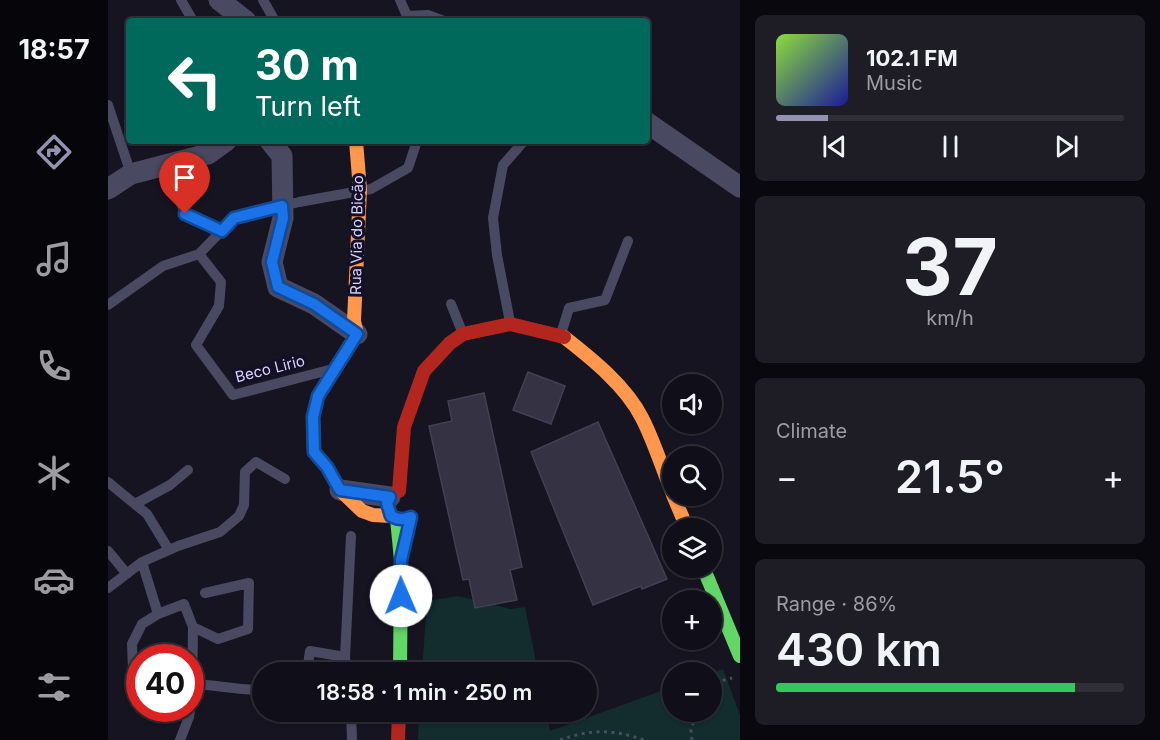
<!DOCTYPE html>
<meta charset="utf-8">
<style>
:root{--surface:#100f19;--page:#1e1d26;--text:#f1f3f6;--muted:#9c9ca2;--line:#302f38;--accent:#9591b1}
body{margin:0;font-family:Inter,sans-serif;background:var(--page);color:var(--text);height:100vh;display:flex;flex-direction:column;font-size:22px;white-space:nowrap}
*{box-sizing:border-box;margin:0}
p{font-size:20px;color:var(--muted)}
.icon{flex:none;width:33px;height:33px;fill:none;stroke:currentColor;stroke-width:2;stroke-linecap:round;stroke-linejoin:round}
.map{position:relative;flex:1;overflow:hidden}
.details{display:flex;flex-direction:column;gap:15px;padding:15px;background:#09080e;width:420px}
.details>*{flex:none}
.banner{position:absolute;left:18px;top:18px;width:524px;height:126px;border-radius:6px;box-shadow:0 2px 4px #0004,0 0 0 2px var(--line);background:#00695c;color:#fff;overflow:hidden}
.fabs{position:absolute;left:554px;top:374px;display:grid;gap:12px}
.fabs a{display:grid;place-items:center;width:60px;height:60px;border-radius:50%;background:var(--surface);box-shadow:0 2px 4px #0004,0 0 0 2px var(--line);font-size:30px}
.speed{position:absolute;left:18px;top:644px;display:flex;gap:12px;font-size:30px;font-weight:700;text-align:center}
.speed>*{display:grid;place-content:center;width:78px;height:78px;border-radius:50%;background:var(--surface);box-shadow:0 2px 4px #0004,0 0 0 2px var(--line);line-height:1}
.speed .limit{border:9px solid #d22;background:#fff;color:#111}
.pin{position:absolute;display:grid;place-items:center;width:51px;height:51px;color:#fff;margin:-62px -26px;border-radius:50% 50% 50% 0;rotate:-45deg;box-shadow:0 0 6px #0007}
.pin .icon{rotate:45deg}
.me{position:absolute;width:66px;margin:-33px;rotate:359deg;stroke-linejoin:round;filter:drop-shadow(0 0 4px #0008)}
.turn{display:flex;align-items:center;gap:21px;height:126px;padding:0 30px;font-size:27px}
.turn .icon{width:78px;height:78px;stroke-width:2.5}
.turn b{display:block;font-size:42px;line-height:51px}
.big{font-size:45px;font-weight:600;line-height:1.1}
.details .tile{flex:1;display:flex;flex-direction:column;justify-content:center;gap:9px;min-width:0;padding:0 21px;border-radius:9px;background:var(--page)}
.details .dial{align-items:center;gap:0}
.dial b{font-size:78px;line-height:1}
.song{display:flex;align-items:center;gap:18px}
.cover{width:72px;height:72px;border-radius:9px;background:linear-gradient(135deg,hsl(90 70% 55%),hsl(240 70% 35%))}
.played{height:6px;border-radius:3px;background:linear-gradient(90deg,var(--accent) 15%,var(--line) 15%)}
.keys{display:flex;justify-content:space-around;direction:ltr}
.heat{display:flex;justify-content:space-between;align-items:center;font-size:33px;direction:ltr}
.charge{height:9px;border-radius:4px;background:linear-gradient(90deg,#34c759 86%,var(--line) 0)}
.trip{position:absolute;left:144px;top:662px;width:345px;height:60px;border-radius:30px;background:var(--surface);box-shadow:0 2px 4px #0004,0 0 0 2px var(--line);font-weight:600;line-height:60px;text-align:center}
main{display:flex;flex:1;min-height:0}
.dock{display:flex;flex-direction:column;width:108px;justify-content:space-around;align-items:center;background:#06060a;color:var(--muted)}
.dock .icon{width:42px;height:42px}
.dock .current{color:var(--accent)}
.dock b{font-size:27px;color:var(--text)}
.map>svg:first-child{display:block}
.green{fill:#132c2d}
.building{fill:#343243;stroke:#433f54;stroke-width:1.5}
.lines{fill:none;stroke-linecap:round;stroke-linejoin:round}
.path{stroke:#44505f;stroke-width:3;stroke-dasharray:3 4.5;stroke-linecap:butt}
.lane{stroke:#4a4962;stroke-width:10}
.street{stroke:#4a4962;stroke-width:21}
.fast{stroke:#63d668;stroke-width:14}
.slow{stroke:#ff974d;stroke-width:14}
.jam{stroke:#b3261e;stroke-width:14}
.route-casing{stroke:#114b97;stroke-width:15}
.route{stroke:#1a73e8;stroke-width:10}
.labels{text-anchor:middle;stroke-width:6;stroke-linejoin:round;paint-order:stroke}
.street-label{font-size:15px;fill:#d9d4ff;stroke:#130f26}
</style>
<main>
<nav class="dock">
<b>18:57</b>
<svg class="icon current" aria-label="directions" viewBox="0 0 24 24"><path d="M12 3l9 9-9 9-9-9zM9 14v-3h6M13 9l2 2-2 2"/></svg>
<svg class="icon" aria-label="music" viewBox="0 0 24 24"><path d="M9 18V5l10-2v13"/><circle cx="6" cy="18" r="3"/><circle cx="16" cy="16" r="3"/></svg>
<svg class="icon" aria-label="phone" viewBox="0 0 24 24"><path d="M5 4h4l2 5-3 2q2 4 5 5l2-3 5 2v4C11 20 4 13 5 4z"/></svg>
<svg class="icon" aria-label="climate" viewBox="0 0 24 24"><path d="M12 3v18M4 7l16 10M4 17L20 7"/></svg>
<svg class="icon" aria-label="car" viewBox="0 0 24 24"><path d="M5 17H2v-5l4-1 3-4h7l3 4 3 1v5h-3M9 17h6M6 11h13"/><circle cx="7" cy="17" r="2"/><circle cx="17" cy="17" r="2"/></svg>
<svg class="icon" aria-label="filters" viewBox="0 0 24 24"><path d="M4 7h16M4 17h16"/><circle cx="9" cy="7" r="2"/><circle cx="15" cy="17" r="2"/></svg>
</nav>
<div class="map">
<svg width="632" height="740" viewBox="0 0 632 740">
<rect width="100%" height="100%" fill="#161421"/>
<path class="green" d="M 350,596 L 403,609 L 417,607 L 430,672 L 314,672 L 319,601 Z
M 615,669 L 632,715 L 632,740 L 310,740 L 311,711 L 438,711 L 442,731 L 564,687 L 564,711 L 603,711 L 603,673 Z"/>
<path class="building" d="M 420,372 L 457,386 L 443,424 L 405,410 Z
M 376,393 L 414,567 L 402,570 L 409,600 L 367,608 L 361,579 L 355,580 L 321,426 L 344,421 L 340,401 Z
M 490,422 L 559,579 L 534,589 L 533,586 L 485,605 L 423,452 Z"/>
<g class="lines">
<path class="path" d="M 603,690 L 616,680 L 624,678
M 452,740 C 484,729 504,729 536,740
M 584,740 L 583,730 L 589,711"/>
<path class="lane" d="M 73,0 L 85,21
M 155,0 L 167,21
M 292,0 L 299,16 L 320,15 L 336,21
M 0,105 L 23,174
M 59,164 L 77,214 L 114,230
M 91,254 L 113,282 L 111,306 L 88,345 L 125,395 L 221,370
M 343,304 L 355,334
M 0,305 L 55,266 L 91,254 L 126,218 L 191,202 L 263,189 L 300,168 L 309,141
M 402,322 L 389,255 L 385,218 L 395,165 L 416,141
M 453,334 L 461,308 L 497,300 L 520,241
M 0,482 L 39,514 L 61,550
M 27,504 L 62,485 L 80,470
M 0,551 L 19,574
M 34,562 L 70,546 L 112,532 L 131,516 L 136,505 L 137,472 L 148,462 L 177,479
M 0,588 L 34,562 L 50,614 L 76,604 L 85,627 L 110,639 L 140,629 L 141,583 L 97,593
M 237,657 L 243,536
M 199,672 L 202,651 L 237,657 L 239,672
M 85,684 C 108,685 131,690 154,690
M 26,695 L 24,644 L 34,624 L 50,614
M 243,711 L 244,740
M 72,740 L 81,717 L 84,700 L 85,627"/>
<path class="street" d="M 111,0 L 138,21
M 538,122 L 632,187
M 162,141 L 174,156 L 175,218 L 164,262 L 170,287 L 206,304 L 249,334
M 0,189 L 23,174 L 100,154 L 118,141
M 232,490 L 282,497"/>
<path class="fast" d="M 289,519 L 293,560 L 292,672
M 595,567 L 632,656"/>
<path class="slow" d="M 248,141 L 252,190 L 246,321 L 249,334 L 210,396 L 205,417 L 206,452 L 219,467 L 232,490 L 254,511 L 265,515 L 283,516
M 456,337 C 483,358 518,386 534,418 C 546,441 554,468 564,492
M 565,495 L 579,528"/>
<path class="jam" d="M 291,491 L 296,427 L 316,371 L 342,343 L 355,334 L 402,324 L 456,337
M 290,740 L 291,711"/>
</g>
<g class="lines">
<g class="route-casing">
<path id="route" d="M 77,214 L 114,231 L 126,218 L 174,206 L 175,218 L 164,262 L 170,287 L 206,304 L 249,334 L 210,396 L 205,417 L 206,452 L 219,467 L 232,490 L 282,497 L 279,503 L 283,516 C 291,520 295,520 303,517 L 293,560 L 293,596"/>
</g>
<use href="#route" class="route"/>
</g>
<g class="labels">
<g class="street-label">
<text transform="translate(249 235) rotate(-89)" y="5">Rua Via do Bicão</text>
<text transform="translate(162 369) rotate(-14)" y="5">Beco Lirio</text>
</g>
</g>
</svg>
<div class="fabs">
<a><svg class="icon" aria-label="sound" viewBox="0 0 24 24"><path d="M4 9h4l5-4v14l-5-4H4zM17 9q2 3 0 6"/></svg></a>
<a><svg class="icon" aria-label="search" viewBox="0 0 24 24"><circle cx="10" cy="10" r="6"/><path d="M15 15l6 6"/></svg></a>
<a><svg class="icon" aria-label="layers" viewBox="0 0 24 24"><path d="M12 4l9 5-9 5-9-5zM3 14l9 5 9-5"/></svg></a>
<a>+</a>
<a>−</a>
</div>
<div class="speed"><div class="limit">40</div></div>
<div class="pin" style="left:77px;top:214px;background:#d93025"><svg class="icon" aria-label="arrive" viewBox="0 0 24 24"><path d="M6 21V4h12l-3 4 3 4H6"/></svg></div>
<svg class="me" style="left:293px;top:596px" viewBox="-20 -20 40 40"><circle r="19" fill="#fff"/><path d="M0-13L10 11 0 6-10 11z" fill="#1a73e8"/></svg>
<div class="trip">18:58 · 1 min · 250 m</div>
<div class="banner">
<div class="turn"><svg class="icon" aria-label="left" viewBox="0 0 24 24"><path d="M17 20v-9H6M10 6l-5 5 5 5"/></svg><div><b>30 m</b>Turn left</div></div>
</div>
</div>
<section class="details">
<div class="tile">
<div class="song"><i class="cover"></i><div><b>102.1 FM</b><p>Music</p></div></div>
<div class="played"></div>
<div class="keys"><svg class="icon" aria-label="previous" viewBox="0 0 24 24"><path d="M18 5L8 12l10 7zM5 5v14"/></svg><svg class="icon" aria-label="pause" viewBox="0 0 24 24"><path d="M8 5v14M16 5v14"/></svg><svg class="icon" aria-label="next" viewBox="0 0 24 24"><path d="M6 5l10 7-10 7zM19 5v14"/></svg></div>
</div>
<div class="tile dial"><b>37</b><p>km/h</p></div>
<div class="tile"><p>Climate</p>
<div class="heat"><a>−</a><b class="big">21.5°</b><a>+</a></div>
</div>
<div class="tile"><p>Range · 86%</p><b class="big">430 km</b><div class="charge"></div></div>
</section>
</main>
